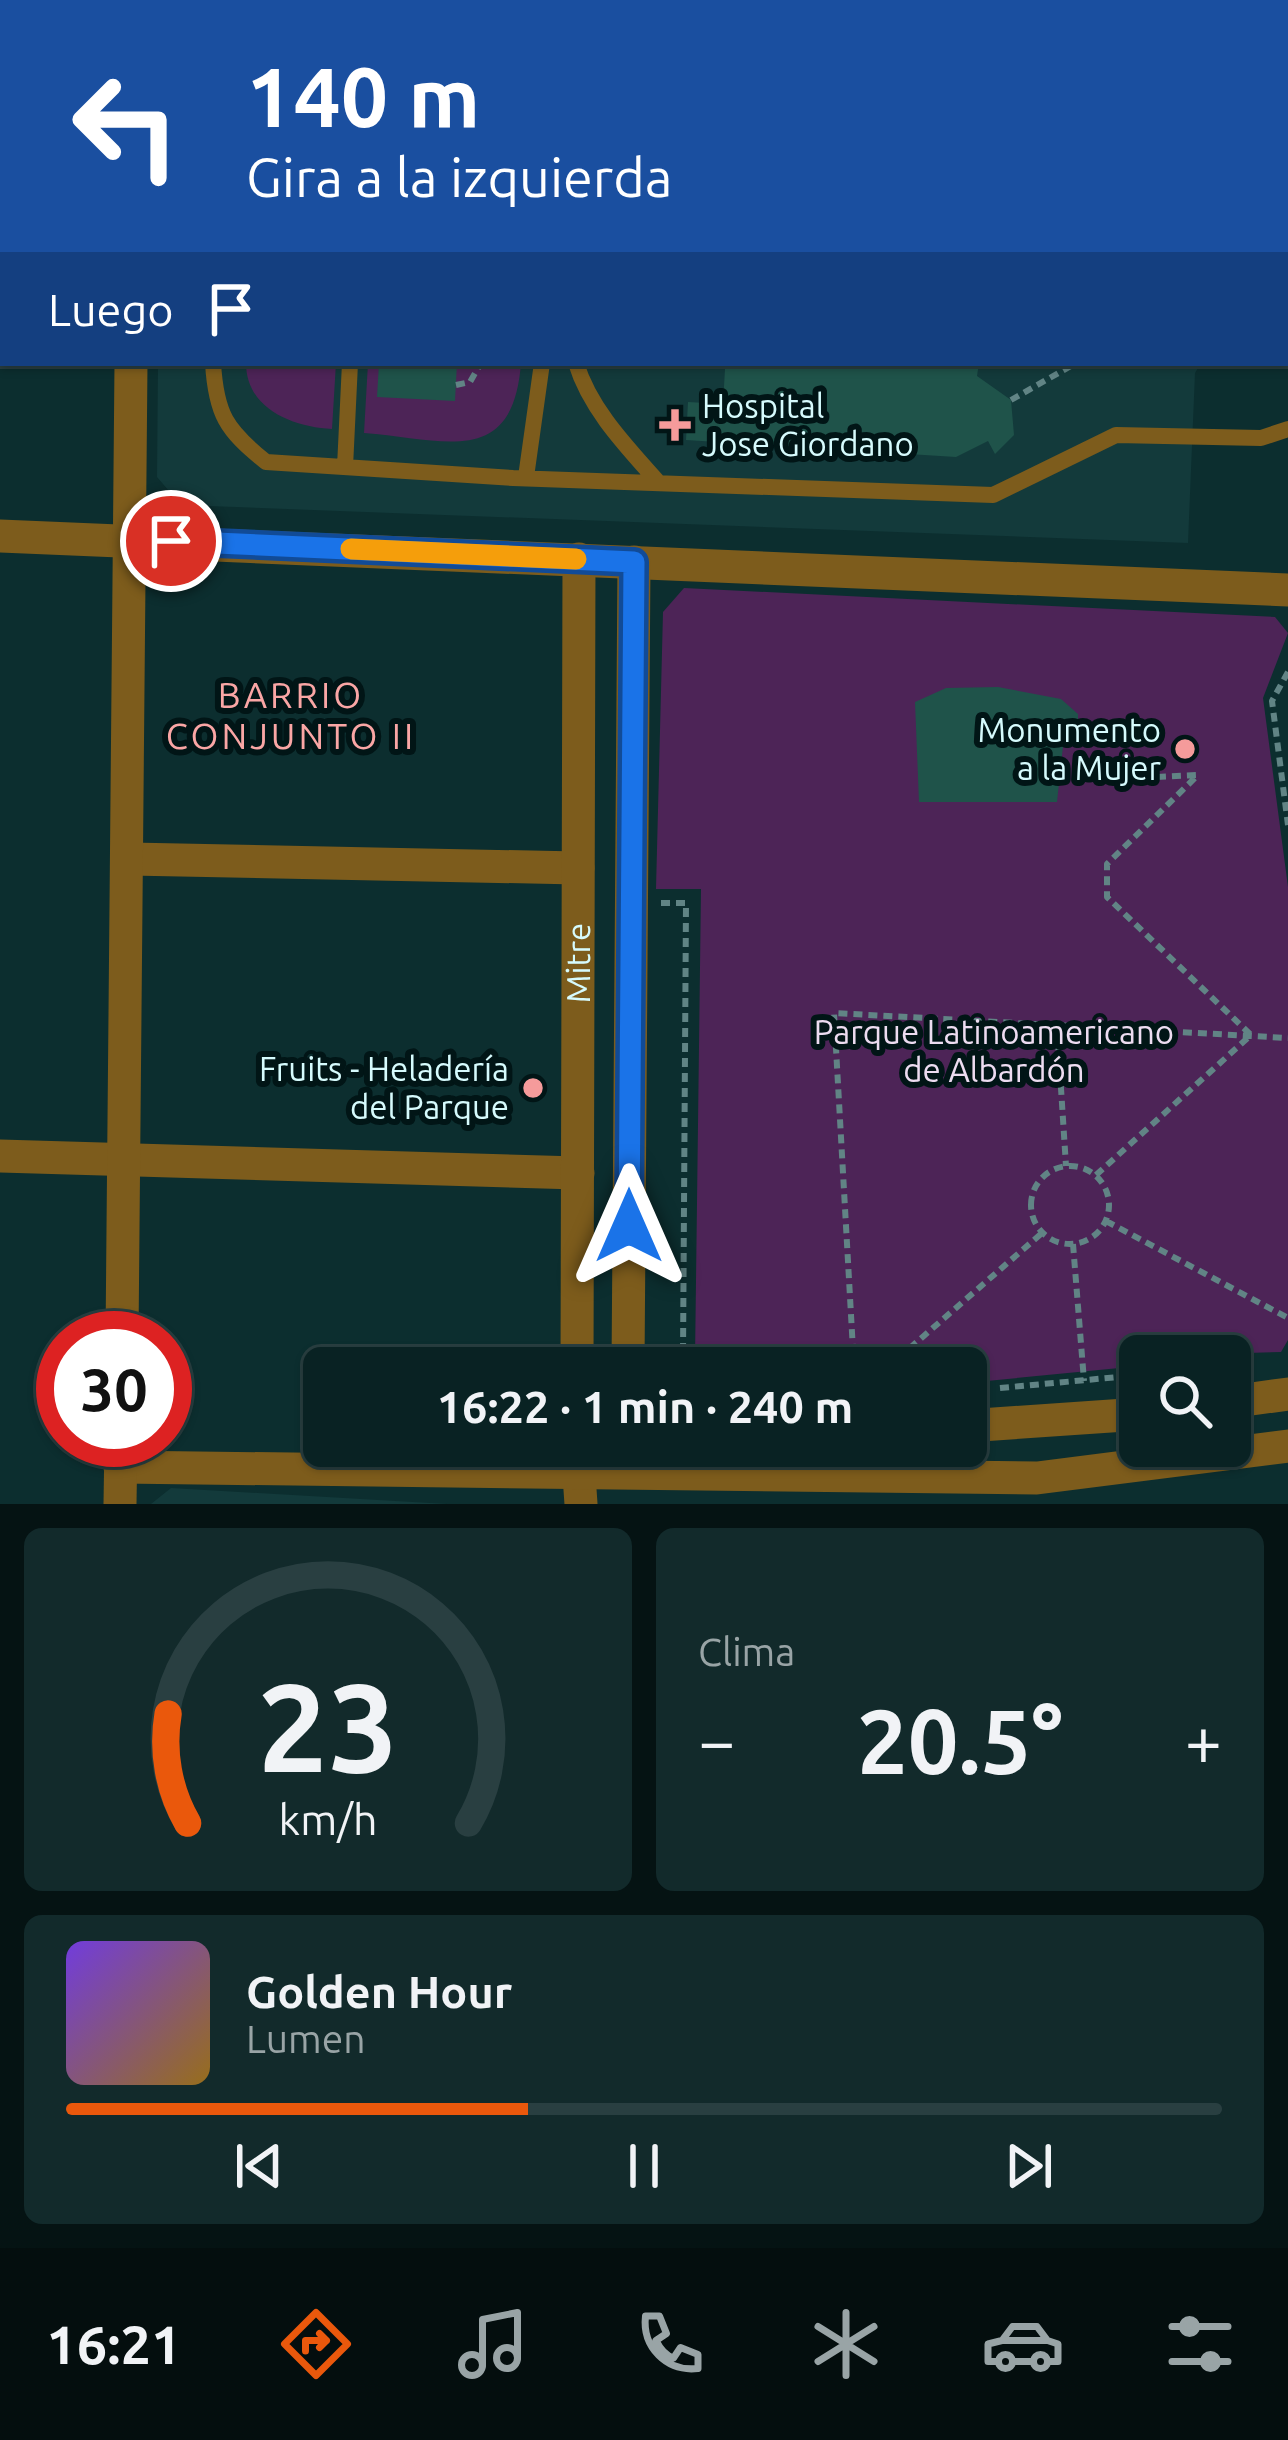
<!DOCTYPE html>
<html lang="es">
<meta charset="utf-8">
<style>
:root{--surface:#092223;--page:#122a2b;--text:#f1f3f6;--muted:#99a4a6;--line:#293f41;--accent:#ea580c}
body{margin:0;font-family:Ubuntu,sans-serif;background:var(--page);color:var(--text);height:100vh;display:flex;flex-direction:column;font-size:45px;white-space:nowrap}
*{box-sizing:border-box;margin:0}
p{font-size:39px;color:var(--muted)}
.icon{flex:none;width:66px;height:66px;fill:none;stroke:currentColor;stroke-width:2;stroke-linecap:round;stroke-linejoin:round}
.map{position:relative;height:1504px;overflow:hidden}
.details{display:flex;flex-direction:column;gap:24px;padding:24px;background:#051313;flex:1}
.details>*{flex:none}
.guide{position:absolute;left:0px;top:0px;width:1290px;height:366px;box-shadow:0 3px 9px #0004,0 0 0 3px var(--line);background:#1a4fa0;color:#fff;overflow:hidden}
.tools{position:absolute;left:1119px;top:1335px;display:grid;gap:24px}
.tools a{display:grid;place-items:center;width:132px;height:132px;border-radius:18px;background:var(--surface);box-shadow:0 3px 9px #0004,0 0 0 3px var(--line);font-size:60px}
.speed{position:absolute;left:36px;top:1311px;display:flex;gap:24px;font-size:60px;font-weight:700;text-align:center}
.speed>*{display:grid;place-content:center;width:156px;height:156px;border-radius:50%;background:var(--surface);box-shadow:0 3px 9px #0004,0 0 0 3px var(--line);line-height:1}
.speed .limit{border:18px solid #d22;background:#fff;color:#111}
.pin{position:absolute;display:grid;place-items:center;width:102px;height:102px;color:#fff;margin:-51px;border:6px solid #fff;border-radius:50%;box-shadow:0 3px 12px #0007}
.me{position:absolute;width:132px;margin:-66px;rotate:0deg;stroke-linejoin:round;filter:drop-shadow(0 0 9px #0008)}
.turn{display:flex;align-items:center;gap:42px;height:252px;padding:0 48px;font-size:54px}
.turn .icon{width:156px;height:156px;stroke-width:2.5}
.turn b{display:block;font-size:84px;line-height:102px}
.then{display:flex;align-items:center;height:114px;padding:0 48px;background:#0003;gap:24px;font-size:45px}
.big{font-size:90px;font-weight:700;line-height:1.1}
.details .tile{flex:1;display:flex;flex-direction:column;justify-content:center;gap:18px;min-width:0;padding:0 42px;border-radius:18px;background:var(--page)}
.details .dial{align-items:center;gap:0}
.dial svg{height:312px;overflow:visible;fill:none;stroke:var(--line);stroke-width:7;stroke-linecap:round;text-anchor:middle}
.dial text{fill:var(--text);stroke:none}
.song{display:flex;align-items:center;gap:36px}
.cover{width:144px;height:144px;border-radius:18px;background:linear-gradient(135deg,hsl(260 70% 55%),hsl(40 70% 35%))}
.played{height:12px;border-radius:6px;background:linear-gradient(90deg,var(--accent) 40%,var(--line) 40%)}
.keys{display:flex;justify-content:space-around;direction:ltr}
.heat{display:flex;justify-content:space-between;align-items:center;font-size:66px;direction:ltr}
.details .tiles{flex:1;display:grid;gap:24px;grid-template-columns:1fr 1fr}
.tile:last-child{grid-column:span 2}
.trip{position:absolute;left:303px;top:1347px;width:684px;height:120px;border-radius:18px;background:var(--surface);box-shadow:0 3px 9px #0004,0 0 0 3px var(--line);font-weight:700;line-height:120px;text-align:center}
.tab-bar{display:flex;height:192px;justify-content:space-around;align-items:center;background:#040e0e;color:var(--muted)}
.tab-bar .icon{width:84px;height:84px}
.tab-bar .active{color:var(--accent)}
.tab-bar b{font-size:54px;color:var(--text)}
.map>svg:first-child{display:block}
.built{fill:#133a3b}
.green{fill:#4d2457}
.building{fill:#1f534a}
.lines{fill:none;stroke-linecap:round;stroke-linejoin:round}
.path{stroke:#618485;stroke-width:6;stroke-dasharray:9 6;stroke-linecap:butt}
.service{stroke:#7d5c1c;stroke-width:16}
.minor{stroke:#7d5c1c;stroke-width:33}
.route-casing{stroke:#114b97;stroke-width:30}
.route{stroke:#1a73e8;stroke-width:21}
.slow{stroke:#f59e0b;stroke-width:21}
.poi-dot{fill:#f59b9b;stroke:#011516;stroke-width:4.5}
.labels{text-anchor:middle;stroke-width:12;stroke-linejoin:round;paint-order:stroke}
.poi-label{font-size:33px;fill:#d6fbfd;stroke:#011516;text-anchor:end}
.street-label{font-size:33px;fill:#d6fbfd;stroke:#011516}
.park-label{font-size:33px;fill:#eddcf1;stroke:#011516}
.neighbourhood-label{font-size:36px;letter-spacing:3px;fill:#faa6a5;stroke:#011516}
</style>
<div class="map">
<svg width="1288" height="1504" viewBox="0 0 1288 1504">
<rect width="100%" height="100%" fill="#0c2e2f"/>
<path class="built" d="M 161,0 L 1077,0 L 1131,3 L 161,3 Z
M 158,363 L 1201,363 L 1195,373 L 1188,543 L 181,505 L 157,477 Z
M 171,1488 L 447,1504 L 151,1504 Z"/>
<path class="green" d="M 246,363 L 336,363 L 332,429 C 293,427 246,409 246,363 Z
M 368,363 L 521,363 C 513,469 444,439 364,433 Z
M 684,588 L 1275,617 L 1288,633 L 1263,698 L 1288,887 L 1288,1340 L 1281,1352 L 1140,1356 L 1140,1366 L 966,1383 L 966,1368 L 703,1368 L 695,1359 L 701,889 L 656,889 L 663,612 Z"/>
<path class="building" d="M 379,363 L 457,363 L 455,401 L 377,397 Z
M 691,363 L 979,363 L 977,376 L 1011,400 L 1014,435 L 995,454 L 988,441 L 956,457 L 686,440 L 688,402 L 723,404 L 725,369 Z
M 998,687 L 1061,699 L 1078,714 L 1078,738 L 1064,737 L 1057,802 L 919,802 L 915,702 L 946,688 Z"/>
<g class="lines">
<path class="path" d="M 456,385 L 470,382 L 481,363
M 1011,400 L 1076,363
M 1288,672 L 1272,701 L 1288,825
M 1112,779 L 1198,775
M 661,903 L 686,903 L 683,1356 L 694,1368
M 1057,1026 L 1066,1166
M1031 1205a39 39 0 1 1 78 0a39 39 0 1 1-78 0Z
M 1096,1175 L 1251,1035 L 1107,897 L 1107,864 L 1198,775
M 1106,1221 L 1288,1318
M 1073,1244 L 1084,1381
M 854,1368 L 834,1013 L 1288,1038
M 887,1368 L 1042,1233
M 1000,1388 L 1140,1375"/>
<path class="service" d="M 570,3 L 570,0
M 1053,3 L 1056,0
M 1287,148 L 1288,148
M 1287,322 L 1288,322
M 213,363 C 216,414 226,430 266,462 L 513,478 L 993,495 L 1116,435 L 1261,438 L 1288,429
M 576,363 C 590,409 626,446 658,482
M 345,467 L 350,363
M 526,477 L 542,363"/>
<g class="minor">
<path d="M 142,3 L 143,0"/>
<path d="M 0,536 L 1288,590"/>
<path d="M 130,859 L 578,868"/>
<path d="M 0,1156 L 578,1173"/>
<path d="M 122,1338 L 131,363"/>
<path id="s1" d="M 577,1368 L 579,559"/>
<path d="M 628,1368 L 634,562"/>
<path d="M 1230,1402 L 1288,1394"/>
<path d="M 966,1426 L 1140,1414"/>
<path d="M 577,1446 L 581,1504"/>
<path d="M 120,1467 L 1037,1478 L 1288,1446"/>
<path d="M 120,1504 L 121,1440"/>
</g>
</g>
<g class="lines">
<g class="route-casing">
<path id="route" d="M 171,541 L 634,562 L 629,1226"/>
</g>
<use href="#route" class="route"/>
<path class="slow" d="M 351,549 L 576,559"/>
</g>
<g class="poi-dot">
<path d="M669 407h12v12h12v12h-12v12h-12v-12h-12v-12h12z"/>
<circle cx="1185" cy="749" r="12"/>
<circle cx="533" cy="1088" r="12"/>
</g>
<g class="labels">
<g class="poi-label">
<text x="702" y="418" text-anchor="start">Hospital<tspan x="702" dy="38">Jose Giordano</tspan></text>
<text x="1161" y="742">Monumento<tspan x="1161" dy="38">a la Mujer</tspan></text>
<text x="509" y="1081">Fruits - Heladería<tspan x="509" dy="38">del Parque</tspan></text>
</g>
<g class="street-label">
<text dy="12" stroke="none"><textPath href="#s1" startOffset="405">Mitre</textPath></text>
</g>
<g class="park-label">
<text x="994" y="1044">Parque Latinoamericano<tspan x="994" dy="38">de Albardón</tspan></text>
</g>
<g class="neighbourhood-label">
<text x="291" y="708">BARRIO<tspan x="291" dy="41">CONJUNTO II</tspan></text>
</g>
</g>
</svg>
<div class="tools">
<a><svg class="icon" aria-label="search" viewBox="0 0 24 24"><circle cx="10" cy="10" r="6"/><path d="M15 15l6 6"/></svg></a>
</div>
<div class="speed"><div class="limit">30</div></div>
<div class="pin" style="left:171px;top:541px;background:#d93025"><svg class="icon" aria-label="arrive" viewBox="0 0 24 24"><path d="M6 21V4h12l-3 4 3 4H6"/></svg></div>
<svg class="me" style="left:629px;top:1226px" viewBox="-20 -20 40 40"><path d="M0-17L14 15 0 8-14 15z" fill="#1a73e8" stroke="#fff" stroke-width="4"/></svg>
<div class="trip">16:22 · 1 min · 240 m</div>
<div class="guide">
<div class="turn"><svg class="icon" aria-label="left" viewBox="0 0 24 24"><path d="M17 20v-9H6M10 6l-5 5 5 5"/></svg><div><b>140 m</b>Gira a la izquierda</div></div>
<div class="then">Luego<svg class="icon" aria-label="arrive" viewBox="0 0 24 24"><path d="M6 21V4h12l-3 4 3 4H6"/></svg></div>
</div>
</div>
<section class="details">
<div class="tiles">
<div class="tile dial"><svg viewBox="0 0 100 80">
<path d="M14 69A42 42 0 1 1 86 69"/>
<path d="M14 69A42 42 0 0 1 9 41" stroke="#ea580c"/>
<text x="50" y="56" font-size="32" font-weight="700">23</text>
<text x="50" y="72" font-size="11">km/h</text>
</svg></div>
<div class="tile"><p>Clima</p>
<div class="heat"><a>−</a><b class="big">20.5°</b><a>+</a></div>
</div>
<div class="tile">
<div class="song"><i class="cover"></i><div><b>Golden Hour</b><p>Lumen</p></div></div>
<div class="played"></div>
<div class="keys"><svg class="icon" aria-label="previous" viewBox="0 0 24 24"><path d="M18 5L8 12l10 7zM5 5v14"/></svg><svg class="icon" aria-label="pause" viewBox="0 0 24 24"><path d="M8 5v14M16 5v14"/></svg><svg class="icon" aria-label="next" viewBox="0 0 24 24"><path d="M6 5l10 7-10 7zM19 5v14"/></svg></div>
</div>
</div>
</section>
<nav class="tab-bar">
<b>16:21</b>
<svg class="icon active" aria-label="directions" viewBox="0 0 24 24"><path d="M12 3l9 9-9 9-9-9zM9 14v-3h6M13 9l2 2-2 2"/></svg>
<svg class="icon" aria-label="music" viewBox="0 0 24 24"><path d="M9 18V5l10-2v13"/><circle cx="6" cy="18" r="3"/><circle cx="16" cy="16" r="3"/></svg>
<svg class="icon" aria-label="phone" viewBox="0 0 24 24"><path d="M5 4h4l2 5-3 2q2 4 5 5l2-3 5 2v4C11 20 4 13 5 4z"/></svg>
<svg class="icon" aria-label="climate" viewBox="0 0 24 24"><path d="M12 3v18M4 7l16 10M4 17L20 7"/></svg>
<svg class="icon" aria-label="car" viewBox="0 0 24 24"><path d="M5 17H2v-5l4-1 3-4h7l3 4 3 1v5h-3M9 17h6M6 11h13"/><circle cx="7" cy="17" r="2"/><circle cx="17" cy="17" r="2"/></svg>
<svg class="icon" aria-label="filters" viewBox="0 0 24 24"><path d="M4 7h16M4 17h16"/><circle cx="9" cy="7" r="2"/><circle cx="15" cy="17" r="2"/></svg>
</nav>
